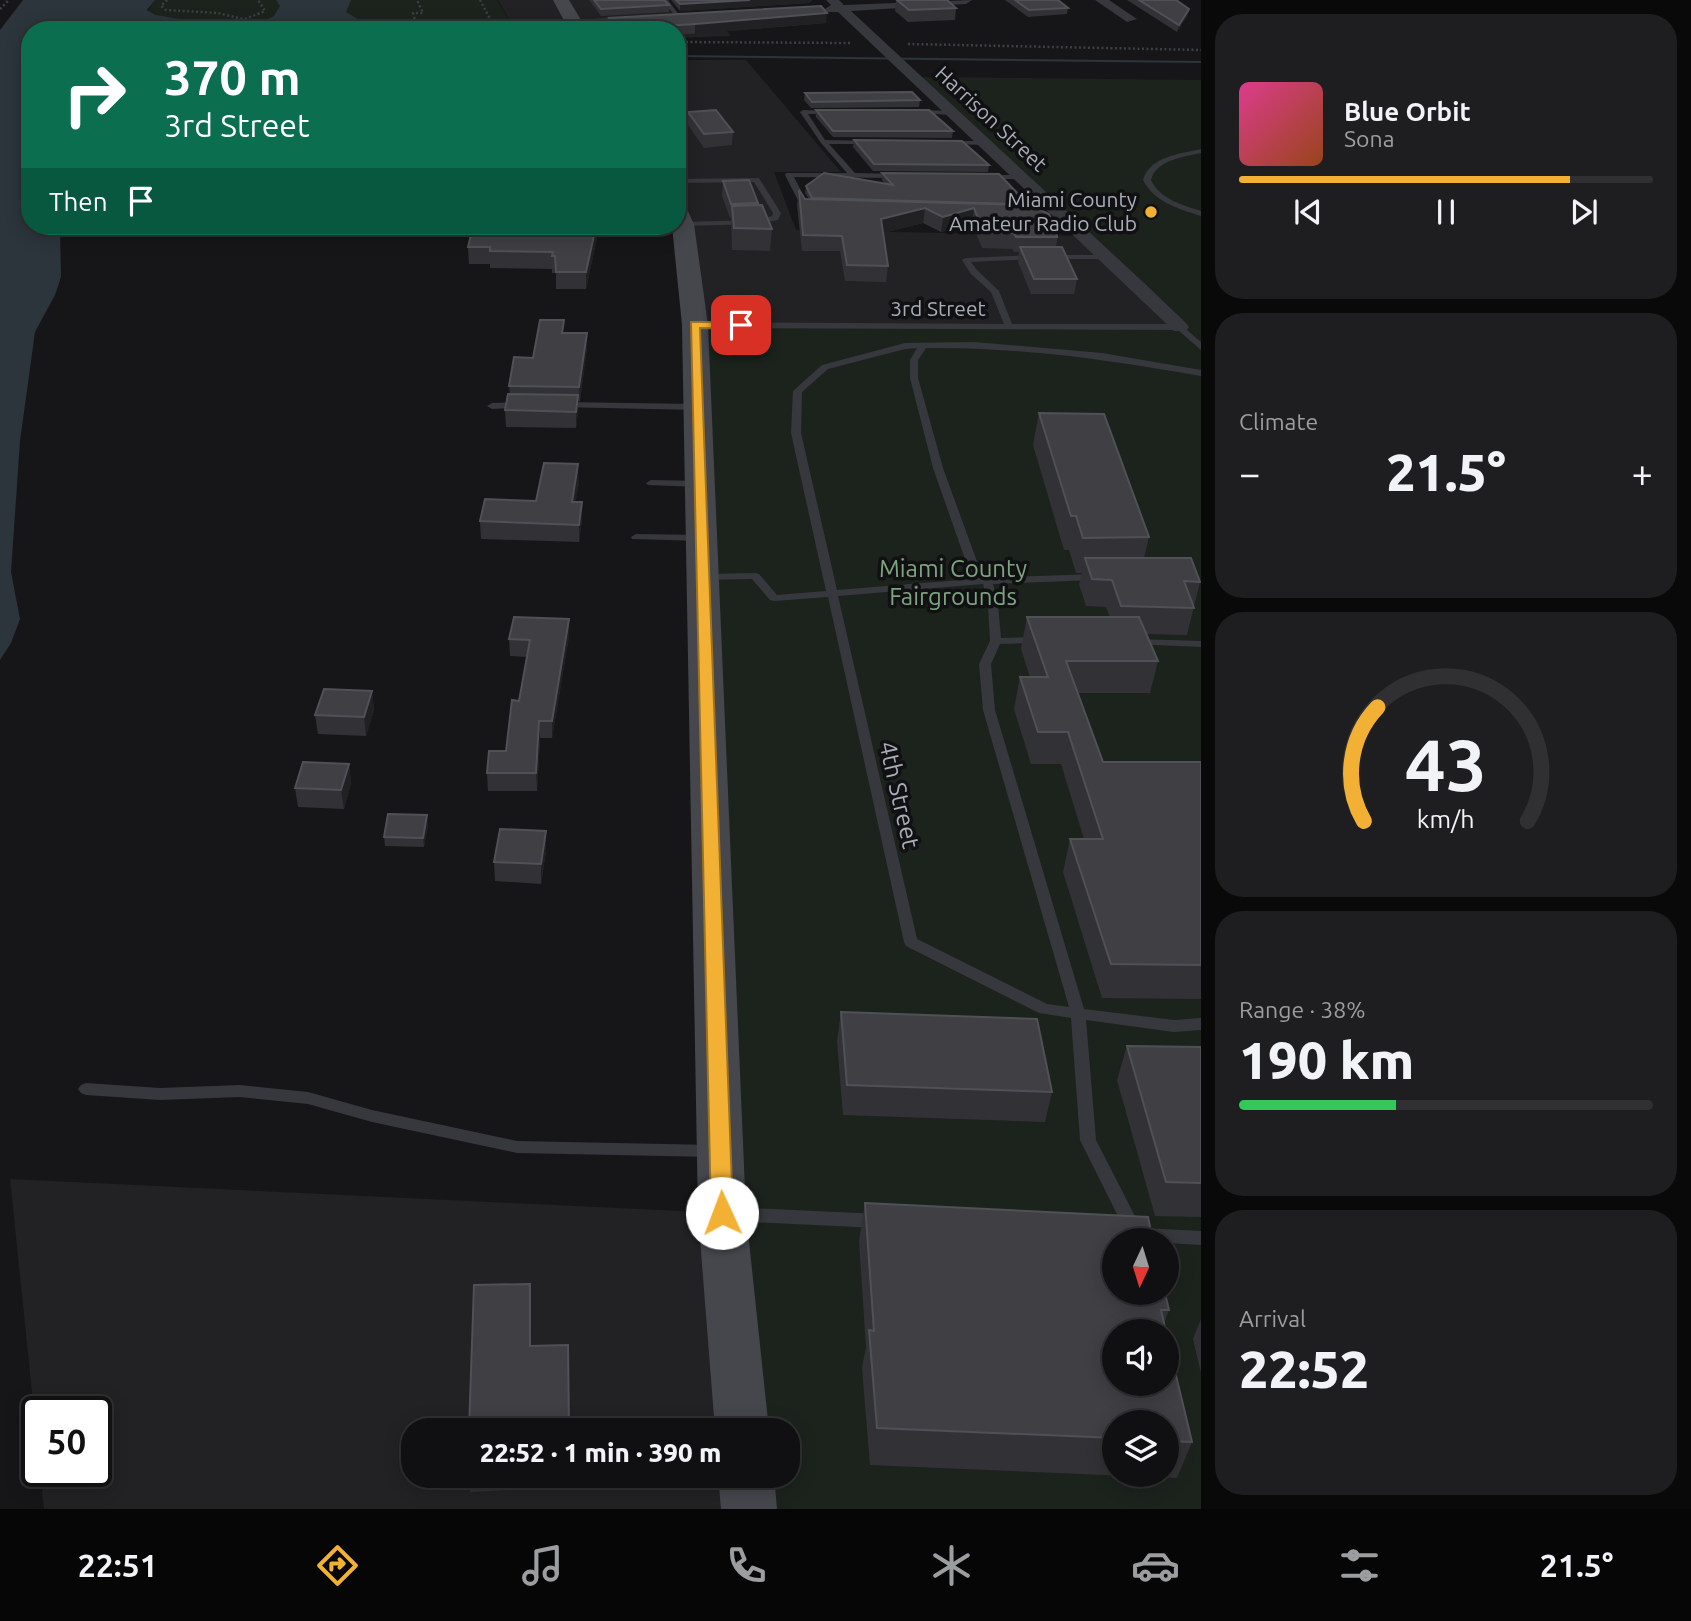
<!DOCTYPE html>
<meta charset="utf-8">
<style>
:root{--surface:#101012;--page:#1e1e20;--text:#f1f3f6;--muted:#9c9d9f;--line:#303032;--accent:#f2b134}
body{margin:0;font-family:Ubuntu,sans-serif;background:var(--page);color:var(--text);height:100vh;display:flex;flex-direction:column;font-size:26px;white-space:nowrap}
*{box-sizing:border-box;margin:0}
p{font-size:23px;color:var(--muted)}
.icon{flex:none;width:38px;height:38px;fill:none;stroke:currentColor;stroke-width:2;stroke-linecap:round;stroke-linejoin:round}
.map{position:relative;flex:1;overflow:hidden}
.panel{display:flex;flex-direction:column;gap:14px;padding:14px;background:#09090a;width:490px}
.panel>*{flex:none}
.banner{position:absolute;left:21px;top:21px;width:665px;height:214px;border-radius:28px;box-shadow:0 4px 18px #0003,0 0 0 2px var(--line);background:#0b6e4f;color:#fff;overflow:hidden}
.needle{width:46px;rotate:184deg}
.fabs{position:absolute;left:1102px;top:1228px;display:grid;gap:14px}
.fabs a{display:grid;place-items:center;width:77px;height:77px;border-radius:50%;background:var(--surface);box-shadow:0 4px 18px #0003,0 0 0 2px var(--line);font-size:35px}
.speed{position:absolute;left:21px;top:1396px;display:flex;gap:14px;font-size:35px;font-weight:700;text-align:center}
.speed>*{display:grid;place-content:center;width:91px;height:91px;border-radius:50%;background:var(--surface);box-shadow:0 4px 18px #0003,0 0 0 2px var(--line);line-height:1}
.speed .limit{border:4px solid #111;border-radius:10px;background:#fff;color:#111}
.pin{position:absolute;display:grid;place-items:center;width:60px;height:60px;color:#fff;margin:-30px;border-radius:14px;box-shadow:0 4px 10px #0006}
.me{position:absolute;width:77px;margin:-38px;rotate:358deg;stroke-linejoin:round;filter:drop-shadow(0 0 5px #0008)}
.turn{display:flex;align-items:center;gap:24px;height:147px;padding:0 28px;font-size:32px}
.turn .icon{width:91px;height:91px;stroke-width:2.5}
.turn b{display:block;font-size:49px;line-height:60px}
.then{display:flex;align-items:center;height:66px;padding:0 28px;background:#0003;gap:14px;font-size:26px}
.big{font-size:52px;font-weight:800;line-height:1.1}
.panel .tile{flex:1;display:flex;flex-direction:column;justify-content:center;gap:10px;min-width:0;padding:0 24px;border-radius:28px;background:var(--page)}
.panel .dial{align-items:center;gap:0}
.dial svg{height:182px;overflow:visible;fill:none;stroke:var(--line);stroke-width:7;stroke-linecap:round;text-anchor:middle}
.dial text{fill:var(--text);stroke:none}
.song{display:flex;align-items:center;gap:21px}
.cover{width:84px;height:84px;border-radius:10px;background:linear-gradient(135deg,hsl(330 70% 55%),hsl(20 70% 35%))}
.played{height:7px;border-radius:4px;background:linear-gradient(90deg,var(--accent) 80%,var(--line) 80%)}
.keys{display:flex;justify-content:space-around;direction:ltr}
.heat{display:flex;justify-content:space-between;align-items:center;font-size:38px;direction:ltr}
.charge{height:10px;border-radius:5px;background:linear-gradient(90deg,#34c759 38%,var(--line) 0)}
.trip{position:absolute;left:401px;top:1418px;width:399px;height:70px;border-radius:28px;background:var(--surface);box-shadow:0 4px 18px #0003,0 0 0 2px var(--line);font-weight:800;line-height:70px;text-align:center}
.tabs{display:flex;height:112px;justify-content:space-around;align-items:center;background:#060607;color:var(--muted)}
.tabs .icon{width:49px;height:49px}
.tabs .current{color:var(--accent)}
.tabs b{font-size:32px;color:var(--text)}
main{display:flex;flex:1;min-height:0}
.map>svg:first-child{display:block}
.built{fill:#222225}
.green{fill:#1c231d;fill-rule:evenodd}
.water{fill:#2c353c}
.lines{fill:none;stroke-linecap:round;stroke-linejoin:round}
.stream{fill:#2c353c;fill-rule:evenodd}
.path{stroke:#3d3f44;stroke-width:2.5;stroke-dasharray:2 2.5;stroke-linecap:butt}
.service{fill:#37383d;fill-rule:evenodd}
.minor{fill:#37383d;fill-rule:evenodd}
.secondary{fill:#45474d;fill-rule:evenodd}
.wall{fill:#323236;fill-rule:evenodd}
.shaded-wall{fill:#212124}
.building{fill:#3f3f44;stroke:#4f5156;stroke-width:2}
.route{fill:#f2b134;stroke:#9d7322;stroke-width:2}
.poi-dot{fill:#f2b134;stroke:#111113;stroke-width:2.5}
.labels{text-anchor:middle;stroke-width:7;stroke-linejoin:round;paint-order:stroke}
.far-street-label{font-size:21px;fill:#a8adb8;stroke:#111113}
.far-poi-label{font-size:21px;fill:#a8adb8;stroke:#111113;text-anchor:end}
.park-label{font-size:24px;fill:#7fa381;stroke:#111113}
.street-label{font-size:24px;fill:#a8adb8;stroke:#111113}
</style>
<main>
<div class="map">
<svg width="1201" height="1509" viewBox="0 0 1201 1509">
<rect width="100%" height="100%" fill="#161618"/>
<path class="built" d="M 498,0 L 665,0 L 680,18 L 715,16 L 731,36 L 677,38 L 677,30 L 578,30 L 575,24 L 513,27 Z
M 677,60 L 746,60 L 841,172 L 774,172 L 796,230 L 1087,236 L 1180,327 L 695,325 L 677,210 Z
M 10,1179 L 722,1213 L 742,1430 L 413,1430 L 413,1475 L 746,1475 L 749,1509 L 44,1509 L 40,1472 L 96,1472 L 96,1412 L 37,1412 L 37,1440 Z"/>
<path class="green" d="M 155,0 L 497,0 L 513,27 L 575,24 L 578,30 L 137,28 Z
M 915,77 L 1201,80 L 1201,1509 L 749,1509 L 746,1475 L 788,1475 L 788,1430 L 742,1430 L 695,325 L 1179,327 ZM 1115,1241 L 1167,1241 L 1167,1293 L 1115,1293 ZM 1115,1332 L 1167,1332 L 1167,1384 L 1115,1384 ZM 1115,1423 L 1167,1423 L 1167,1475 L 1115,1475 Z"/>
<path class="water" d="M 23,0 L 155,0 L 147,10 L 155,15 C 191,20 240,34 274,16 L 280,6 L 276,0 L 351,0 L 346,12 L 361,21 L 268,27 L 159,20 L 131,23 L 126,30 L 30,30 L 30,226 L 60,226 L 61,277 L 55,295 L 35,332 L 20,441 L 11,572 L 20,619 L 11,643 L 0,660 L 0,30 Z"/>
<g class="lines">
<path class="stream" d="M 677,55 L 1201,61 L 1201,63 L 677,57 Z"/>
<path class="path" d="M 167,0 L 161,6 L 166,10 L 218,13 L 247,20 L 243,30
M 480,0 L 496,30
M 0,9 L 9,0
M 245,19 L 265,11 L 258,0
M 377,30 L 415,20 L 413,13 L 423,13 L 417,0
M 677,42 L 850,43
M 908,44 L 1201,50"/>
<path class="service" d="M 662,0 L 668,0 L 682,19 L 678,19 Z
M 803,110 L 835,111 L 835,113 L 833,114 L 808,114 L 825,140 L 870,141 L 871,142 L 868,144 L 829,144 L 855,173 L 898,174 L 902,176 L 898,178 L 794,177 L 810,208 L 803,210 L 785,175 L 786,173 L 847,173 L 821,143 L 800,112 Z
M 918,110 L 952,111 L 955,113 L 952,115 L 916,113 L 916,111 Z
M 949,141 L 985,141 L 988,143 L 985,145 L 947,144 L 946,143 Z
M 1201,149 L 1201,153 C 1183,157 1156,160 1151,180 C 1160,199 1182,205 1201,211 L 1201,216 C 1179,209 1154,202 1143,180 C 1150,156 1180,154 1201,149 Z
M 986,175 L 1020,175 L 1024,177 L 1020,179 L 983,179 L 982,177 Z
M 759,178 L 781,213 L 778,220 L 757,224 L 683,226 L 679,224 L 683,222 L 757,220 L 772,216 L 773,213 L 754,182 L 677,183 L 677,179 Z
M 1033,255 L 1037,257 L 1036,259 L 971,262 L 977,270 L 999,291 L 1012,324 L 1180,324 L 1201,342 L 1201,350 L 1178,330 L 695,328 L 691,325 L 695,322 L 1004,324 L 991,292 L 971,274 L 962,260 L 966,258 Z
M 1049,255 L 1109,255 L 1113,257 L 1109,259 L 1052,259 L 1048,257 Z
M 974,342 L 1102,353 L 1201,370 L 1201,376 C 1110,360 1019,347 926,348 L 918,360 L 918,378 L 943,468 L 983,578 L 1096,574 L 1101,577 L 1096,580 L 993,584 L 998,605 L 1001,638 L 1040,637 L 1046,640 L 1040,643 L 1000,644 L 991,664 L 995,710 L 1084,1009 L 1174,1020 L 1201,1018 L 1201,1030 L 1174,1032 L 1086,1020 L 1096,1140 L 1141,1228 L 1201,1231 L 1201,1245 L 1167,1243 L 1167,1241 L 1134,1241 L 1128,1236 L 1080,1140 L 1071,1018 L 1039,1013 L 906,946 L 904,942 L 828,597 L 774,601 L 770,600 L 752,579 L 704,580 L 699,577 L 704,574 L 755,573 L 759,574 L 777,595 L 826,591 L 791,433 L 793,391 L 822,365 L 905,343 ZM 917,348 L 910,360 L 910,378 L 933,468 L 972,579 L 837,590 L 801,433 L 802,392 L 828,369 L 905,349 ZM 983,584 L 988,605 L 990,641 L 979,664 L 983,710 L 1069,1007 L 1047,1004 L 917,939 L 838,596 Z
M 522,402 L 525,403 L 525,407 L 492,409 L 487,406 L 492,403 Z
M 561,402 L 697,404 L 702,407 L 697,410 L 558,407 L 558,403 Z
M 651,480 L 700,481 L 705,484 L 700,487 L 648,485 L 646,483 Z
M 636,534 L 702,535 L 707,538 L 702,541 L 632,539 L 631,537 Z
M 1135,639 L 1201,641 L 1201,647 L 1131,644 L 1129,642 L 1131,640 Z
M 86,1083 L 160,1088 L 240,1085 L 308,1092 L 372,1110 L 517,1141 L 713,1145 L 719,1146 L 721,1151 L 719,1156 L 713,1157 L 517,1153 L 372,1122 L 308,1104 L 240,1097 L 160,1100 L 86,1095 L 81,1093 L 78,1089 L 81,1085 Z
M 729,1207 L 879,1214 L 885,1216 L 887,1221 L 885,1226 L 879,1228 L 729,1221 L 723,1219 L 721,1214 L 723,1209 Z"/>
<path class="minor" d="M 826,0 L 839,0 L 844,5 L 972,0 L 966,4 L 851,11 L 1143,282 L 1186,323 L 1189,327 L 1186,331 L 1174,331 L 838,12 L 827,12 L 825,9 L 831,5 Z
M 1095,0 L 1109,0 L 1137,19 L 1127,22 Z
M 642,16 L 646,17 L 646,23 L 575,28 L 569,24 L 575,20 Z"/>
<path class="secondary" d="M 553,0 L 569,0 L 587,30 L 569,30 Z
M 677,203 L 685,205 L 694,224 L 708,325 L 746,1213 L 769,1430 L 715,1430 L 698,1213 L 682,325 L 672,226 L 677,226 Z
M 718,1475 L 774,1475 L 777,1509 L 721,1509 Z"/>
</g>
<path class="wall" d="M 589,0 L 664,0 L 669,5 L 669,12 L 601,16 Z
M 671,0 L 812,0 L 809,3 L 680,11 Z
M 896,0 L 947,0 L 956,8 L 955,20 L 908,22 L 895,11 Z
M 1005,0 L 1058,0 L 1068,8 L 1067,14 L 1028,17 Z
M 1127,0 L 1176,0 L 1188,15 L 1177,32 Z
M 609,18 L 826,23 L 677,35 L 677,30 L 610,30 Z
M 805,93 L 920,100 L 919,107 L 811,108 L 804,100 Z
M 816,110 L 953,131 L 952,138 L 833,137 L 816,117 Z
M 688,112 L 733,132 L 732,145 L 704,148 L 688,125 Z
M 854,140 L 989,165 L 988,172 L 873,171 L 853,147 Z
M 882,173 L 1025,201 L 1024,205 L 1058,233 L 1056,247 L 1077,279 L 1074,294 L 1031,294 L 1018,262 L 1019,252 L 1014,252 L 1012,249 L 982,248 L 972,224 L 941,232 L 923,223 L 883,233 L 888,266 L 886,282 L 845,281 L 840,251 L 802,251 L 797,205 L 799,190 L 805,199 L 809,199 L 805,193 L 806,186 L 885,184 L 882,180 Z
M 723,181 L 758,203 L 758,205 L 772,229 L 770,251 L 732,250 L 731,218 L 730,218 L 722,196 Z
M 597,238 L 586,289 L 556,289 L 556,273 L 552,273 L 552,269 L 490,268 L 490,264 L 469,264 L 468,247 Z
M 564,333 L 587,347 L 580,401 L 578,401 L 578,411 L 576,428 L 506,427 L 505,410 L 510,394 L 509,386 L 533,358 Z
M 1039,413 L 1149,537 L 1144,558 L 1200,582 L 1187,635 L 1147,634 L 1158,661 L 1150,693 L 1078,693 L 1103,762 L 1201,762 L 1201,999 L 1102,998 L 1063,872 L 1070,839 L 1084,839 L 1061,764 L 1031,764 L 1014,709 L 1020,677 L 1030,677 L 1021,649 L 1027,617 L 1110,617 L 1106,607 L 1086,606 L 1079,584 L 1082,573 L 1076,573 L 1069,550 L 1064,550 L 1033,445 Z
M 579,482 L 575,502 L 582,520 L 579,542 L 481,539 L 480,521 L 536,501 Z
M 569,619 L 569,636 L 552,738 L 540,738 L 537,791 L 488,791 L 487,773 L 506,751 L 519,701 L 527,657 L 510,656 L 509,639 Z
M 372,691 L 374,710 L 366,736 L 318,734 L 315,715 Z
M 349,764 L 351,783 L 344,809 L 298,807 L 295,788 Z
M 428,824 L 424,847 L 385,846 L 384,837 Z
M 546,851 L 541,884 L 495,881 L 494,862 Z
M 841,1012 L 1052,1092 L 1045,1122 L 843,1115 L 837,1041 Z
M 1127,1046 L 1201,1047 L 1201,1217 L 1155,1216 L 1117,1080 Z
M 865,1203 L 1169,1310 L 1164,1324 L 1192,1442 L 1177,1478 L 870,1465 L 862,1368 L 866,1347 L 859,1241 ZM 1115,1423 L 1167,1423 L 1167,1475 L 1115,1475 Z
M 1201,1319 L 1201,1373 L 1193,1339 Z
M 469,1475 L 570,1475 L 570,1487 L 470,1492 Z"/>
<path class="shaded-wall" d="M 750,0 L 812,0 L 809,3 L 680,11 L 680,4 Z
M 1189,9 L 1188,15 L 1177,32 L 1179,25 Z
M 827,13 L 826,23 L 695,34 L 695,24 Z
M 925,208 L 923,223 L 879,234 L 881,219 Z
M 974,208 L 972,224 L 941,232 L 943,217 Z
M 596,226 L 597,226 L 597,238 L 586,289 L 586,272 Z
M 587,333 L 587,347 L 580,401 L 579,387 Z
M 578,395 L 578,411 L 576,428 L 576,412 Z
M 578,464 L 579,482 L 573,519 L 572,502 Z
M 582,502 L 582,520 L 579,542 L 579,525 Z
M 569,619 L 569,636 L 552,738 L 552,721 Z
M 372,691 L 374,710 L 366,736 L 364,717 Z
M 539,721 L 540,738 L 537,791 L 536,773 Z
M 349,764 L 351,783 L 344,809 L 341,790 Z
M 427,815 L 428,824 L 424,847 L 423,838 Z
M 546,831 L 546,851 L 541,884 L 541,864 Z
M 530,1284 L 531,1313 L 532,1375 L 530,1346 Z"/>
<path class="building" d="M 594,0 L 664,0 L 669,5 L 601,9 Z
M 676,0 L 750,0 L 680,4 Z
M 897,0 L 947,0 L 956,8 L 909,10 Z
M 1015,0 L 1058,0 L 1068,8 L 1029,10 Z
M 1139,0 L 1176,0 L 1189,9 L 1179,25 Z
M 821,6 L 827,13 L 695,24 L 632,28 L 614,26 L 609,18 Z
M 912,92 L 920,100 L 812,102 L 805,93 Z
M 716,110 L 733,132 L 704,134 L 688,112 Z
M 816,110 L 929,110 L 953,131 L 833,131 Z
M 854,140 L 962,141 L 989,165 L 874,164 Z
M 824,173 L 893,185 L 882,173 L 999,174 L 1025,201 L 1016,204 L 812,198 L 806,186 Z
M 749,180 L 758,203 L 731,204 L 723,181 Z
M 799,190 L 805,199 L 1031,205 L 1049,214 L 1058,233 L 1056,233 L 1057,237 L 1016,237 L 1014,233 L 984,233 L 974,208 L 943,217 L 925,208 L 881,219 L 888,266 L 847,265 L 842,236 L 803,235 Z
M 762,205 L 772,229 L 734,228 L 732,206 Z
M 473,226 L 596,226 L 586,272 L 556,272 L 555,256 L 552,256 L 553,252 L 490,251 L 490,247 L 468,247 Z
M 1020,247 L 1062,247 L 1077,279 L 1034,279 Z
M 540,320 L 564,320 L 562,333 L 587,333 L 579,387 L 509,386 L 514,357 L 533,358 Z
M 508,394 L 578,395 L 576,412 L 505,410 Z
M 1039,413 L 1104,414 L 1149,537 L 1083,538 L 1076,516 L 1071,516 Z
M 544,463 L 578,464 L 572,502 L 582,502 L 579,525 L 480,521 L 485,499 L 536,501 Z
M 1085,558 L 1191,558 L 1200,582 L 1184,581 L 1194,608 L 1121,606 L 1112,580 L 1092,579 Z
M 514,617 L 569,619 L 552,721 L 539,721 L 536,773 L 487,773 L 489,751 L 506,751 L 512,700 L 519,701 L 530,640 L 509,639 Z
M 1027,617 L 1139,617 L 1158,661 L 1066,661 L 1103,762 L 1201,762 L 1201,965 L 1111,964 L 1070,839 L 1103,839 L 1068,732 L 1038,732 L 1020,677 L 1048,677 Z
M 324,689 L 372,691 L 364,717 L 315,715 Z
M 303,762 L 349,764 L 341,790 L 295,788 Z
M 388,814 L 427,815 L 423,838 L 384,837 Z
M 500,829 L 546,831 L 541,864 L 494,862 Z
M 841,1012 L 1037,1019 L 1052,1092 L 847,1085 Z
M 1127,1046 L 1201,1047 L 1201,1183 L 1166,1182 Z
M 865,1203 L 1148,1217 L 1153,1241 L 1115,1241 L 1115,1293 L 1165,1293 L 1169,1310 L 1161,1310 L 1166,1332 L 1115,1332 L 1115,1384 L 1167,1384 L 1167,1338 L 1192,1442 L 1167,1441 L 1167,1423 L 1115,1423 L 1115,1438 L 877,1428 L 869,1330 L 874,1331 Z
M 530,1284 L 530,1346 L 568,1345 L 569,1430 L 469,1430 L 474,1285 Z"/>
<path class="route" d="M 691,322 L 741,322 L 747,325 L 741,329 L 700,328 L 733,1213 L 730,1220 L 722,1222 L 715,1220 L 711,1213 Z"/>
<circle class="poi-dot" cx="1151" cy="212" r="7"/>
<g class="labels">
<g class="far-street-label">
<text transform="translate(991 119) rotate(43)" y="7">Harrison Street</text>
<text x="938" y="316">3rd Street</text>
</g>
<g class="far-poi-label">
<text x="1137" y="207">Miami County<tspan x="1137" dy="24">Amateur Radio Club</tspan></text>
</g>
<g class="park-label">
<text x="953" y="577">Miami County<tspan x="953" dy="28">Fairgrounds</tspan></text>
</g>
<g class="street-label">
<text transform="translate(899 795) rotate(77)" y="8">4th Street</text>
</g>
</g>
</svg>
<div class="fabs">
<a><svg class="needle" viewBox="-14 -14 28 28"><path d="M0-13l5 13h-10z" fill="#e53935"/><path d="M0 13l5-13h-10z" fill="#9c9d9f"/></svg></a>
<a><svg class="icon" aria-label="sound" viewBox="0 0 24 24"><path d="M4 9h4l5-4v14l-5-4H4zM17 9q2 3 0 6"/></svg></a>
<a><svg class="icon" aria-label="layers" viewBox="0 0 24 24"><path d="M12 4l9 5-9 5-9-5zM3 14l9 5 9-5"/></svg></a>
</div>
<div class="speed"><div class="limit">50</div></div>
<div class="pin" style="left:741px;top:325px;background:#d93025"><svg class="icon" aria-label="arrive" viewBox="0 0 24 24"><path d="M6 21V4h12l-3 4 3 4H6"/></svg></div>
<svg class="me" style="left:722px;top:1213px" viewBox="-20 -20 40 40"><circle r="19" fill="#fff"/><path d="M0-13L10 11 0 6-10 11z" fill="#f2b134"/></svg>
<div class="trip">22:52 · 1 min · 390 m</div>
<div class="banner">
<div class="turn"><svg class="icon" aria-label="right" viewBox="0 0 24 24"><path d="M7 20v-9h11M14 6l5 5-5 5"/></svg><div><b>370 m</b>3rd Street</div></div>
<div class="then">Then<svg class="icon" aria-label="arrive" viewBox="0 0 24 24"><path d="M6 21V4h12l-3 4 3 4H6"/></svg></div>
</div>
</div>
<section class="panel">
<div class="tile">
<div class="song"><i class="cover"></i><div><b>Blue Orbit</b><p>Sona</p></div></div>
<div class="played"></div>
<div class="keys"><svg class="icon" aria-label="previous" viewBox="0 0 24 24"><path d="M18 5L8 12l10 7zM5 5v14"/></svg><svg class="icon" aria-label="pause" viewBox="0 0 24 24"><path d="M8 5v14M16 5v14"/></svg><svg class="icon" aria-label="next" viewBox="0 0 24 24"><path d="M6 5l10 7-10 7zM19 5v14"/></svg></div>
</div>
<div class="tile"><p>Climate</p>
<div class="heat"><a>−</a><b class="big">21.5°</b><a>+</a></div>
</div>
<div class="tile dial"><svg viewBox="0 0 100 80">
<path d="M14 69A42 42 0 1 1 86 69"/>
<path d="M14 69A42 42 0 0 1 20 19" stroke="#f2b134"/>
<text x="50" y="56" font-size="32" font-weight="700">43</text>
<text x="50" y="72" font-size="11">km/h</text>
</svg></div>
<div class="tile"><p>Range · 38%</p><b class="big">190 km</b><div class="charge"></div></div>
<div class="tile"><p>Arrival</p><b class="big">22:52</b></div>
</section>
</main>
<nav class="tabs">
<b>22:51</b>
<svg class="icon current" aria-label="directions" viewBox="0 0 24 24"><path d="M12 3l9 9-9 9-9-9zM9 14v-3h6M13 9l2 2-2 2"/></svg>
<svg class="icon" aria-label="music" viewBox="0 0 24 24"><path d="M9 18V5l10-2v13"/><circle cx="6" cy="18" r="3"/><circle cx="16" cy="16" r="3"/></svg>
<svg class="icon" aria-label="phone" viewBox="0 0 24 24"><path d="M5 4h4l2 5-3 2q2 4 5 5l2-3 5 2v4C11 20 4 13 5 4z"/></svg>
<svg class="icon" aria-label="climate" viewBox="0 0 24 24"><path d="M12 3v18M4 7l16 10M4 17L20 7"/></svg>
<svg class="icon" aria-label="car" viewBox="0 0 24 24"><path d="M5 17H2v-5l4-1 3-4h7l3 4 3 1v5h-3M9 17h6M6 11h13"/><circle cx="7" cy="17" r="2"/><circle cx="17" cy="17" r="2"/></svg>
<svg class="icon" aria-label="filters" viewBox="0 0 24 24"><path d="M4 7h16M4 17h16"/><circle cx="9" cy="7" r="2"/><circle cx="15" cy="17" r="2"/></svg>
<b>21.5°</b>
</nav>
